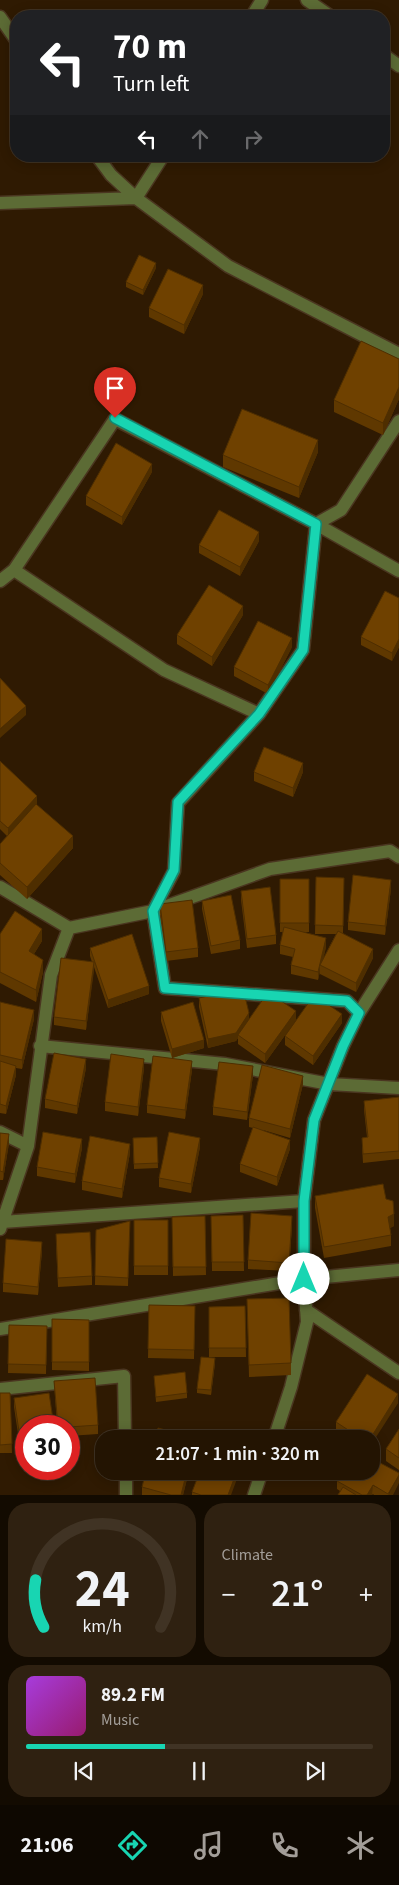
<!DOCTYPE html>
<meta charset="utf-8">
<style>
:root{--surface:#231402;--page:#2f2111;--text:#f1f3f6;--muted:#a39e99;--line:#403324;--accent:#18d5b2}
body{margin:0;font-family:"Source Sans 3",sans-serif;background:var(--page);color:var(--text);height:100vh;display:flex;flex-direction:column;font-size:19px;white-space:nowrap}
*{box-sizing:border-box;margin:0}
p{font-size:16px;color:var(--muted)}
.icon{flex:none;width:28px;height:28px;fill:none;stroke:currentColor;stroke-width:2;stroke-linecap:round;stroke-linejoin:round}
.map{position:relative;height:1495px;overflow:hidden}
.panel{display:flex;flex-direction:column;gap:8px;padding:8px;background:#130b01;flex:1}
.panel>*{flex:none}
.banner{position:absolute;left:10px;top:10px;width:380px;height:152px;border-radius:20px;box-shadow:0 2px 12px #0003,0 0 0 1px var(--line);background:#202124;color:#fff;overflow:hidden}
.speed{position:absolute;left:15px;top:1415px;display:flex;gap:10px;font-size:25px;font-weight:700;text-align:center}
.speed>*{display:grid;place-content:center;width:65px;height:65px;border-radius:50%;background:var(--surface);box-shadow:0 2px 12px #0003,0 0 0 1px var(--line);line-height:1}
.speed .limit{border:8px solid #d22;background:#fff;color:#111}
.pin{position:absolute;display:grid;place-items:center;width:42px;height:42px;color:#fff;margin:-51px -21px;border-radius:50% 50% 50% 0;rotate:-45deg;box-shadow:0 0 5px #0007}
.pin .icon{rotate:45deg}
.me{position:absolute;width:55px;margin:-28px;rotate:0deg;stroke-linejoin:round;filter:drop-shadow(0 0 4px #0008)}
.turn{display:flex;align-items:center;gap:18px;height:105px;padding:0 20px;font-size:22px}
.turn .icon{width:65px;height:65px;stroke-width:2.5}
.turn b{display:block;font-size:35px;line-height:42px}
.lanes{display:flex;align-items:center;height:48px;padding:0 20px;background:#0003;justify-content:center;gap:25px;direction:ltr}
.lanes .off{opacity:.35}
.big{font-size:38px;font-weight:600;line-height:1.1}
.panel .tile{flex:1;display:flex;flex-direction:column;justify-content:center;gap:8px;min-width:0;padding:0 18px;border-radius:20px;background:var(--page)}
.panel .dial{align-items:center;gap:0}
.dial svg{height:130px;overflow:visible;fill:none;stroke:var(--line);stroke-width:7;stroke-linecap:round;text-anchor:middle}
.dial text{fill:var(--text);stroke:none}
.song{display:flex;align-items:center;gap:15px}
.cover{width:60px;height:60px;border-radius:8px;background:linear-gradient(135deg,hsl(280 70% 55%),hsl(320 70% 35%))}
.played{height:5px;border-radius:2px;background:linear-gradient(90deg,var(--accent) 40%,var(--line) 40%)}
.keys{display:flex;justify-content:space-around;direction:ltr}
.heat{display:flex;justify-content:space-between;align-items:center;font-size:28px;direction:ltr}
.panel .tiles{flex:1;display:grid;gap:8px;grid-template-columns:1fr 1fr}
.tile:last-child{grid-column:span 2}
.trip{position:absolute;left:95px;top:1430px;width:285px;height:50px;border-radius:20px;background:var(--surface);box-shadow:0 2px 12px #0003,0 0 0 1px var(--line);font-weight:600;line-height:50px;text-align:center}
.dock{display:flex;height:80px;justify-content:space-around;align-items:center;background:#0e0801;color:var(--muted)}
.dock .icon{width:35px;height:35px}
.dock .current{color:var(--accent)}
.dock b{font-size:22px;color:var(--text)}
.map>svg:first-child{display:block}
.lines{fill:none;stroke-linecap:round;stroke-linejoin:round}
.minor-casing{stroke:#4a3620;stroke-width:15}
.minor{stroke:#5c6b35;stroke-width:12}
.wall{fill:#5f3800}
.shaded-wall{fill:#4e2e00}
.building{fill:#6f4100;stroke:#4e2e00}
.route-casing{stroke:#108a74;stroke-width:12}
.route{stroke:#18d5b2;stroke-width:9}
</style>
<div class="map">
<svg width="399" height="1495" viewBox="0 0 399 1495">
<rect width="100%" height="100%" fill="#2f1a02"/>
<g class="lines">
<g class="minor-casing">
<path id="minor" d="M 307,0 L 330,16
M 252,16 L 262,0
M 0,17 L 16,40
M 384,55 L 399,66
M 97,156 L 111,175 L 136,198 L 228,266 L 399,354
M 0,203 L 136,198 L 163,156
M 14,570 L 164,670 L 259,714
M 0,581 L 14,570 L 115,419 L 316,524 L 399,571
M 0,887 L 69,928 L 153,911 L 270,869 L 390,851 L 399,857
M 359,1013 L 347,1001 L 165,988 L 153,911 L 174,871 L 178,803 L 259,714 L 303,650 L 316,524 L 341,510 L 399,421
M 40,1046 L 225,1064 L 329,1084 L 399,1088
M 0,1132 L 28,1146
M 2,1222 L 304,1201
M 0,1229 L 28,1146 L 51,975 L 69,928
M 306,1310 L 399,1373
M 0,1329 L 304,1279 L 399,1270
M 0,1389 L 124,1376 L 125,1439
M 274,1439 L 291,1387 L 307,1322 L 304,1279 L 304,1201 L 314,1120 L 343,1046 L 359,1013 L 399,950
M 126,1471 L 126,1495
M 254,1495 L 262,1471"/>
</g>
<use href="#minor" class="minor"/>
</g>
<path class="wall" d="M 156,268 L 143,295 L 126,287 L 126,282 Z
M 203,294 L 184,334 L 149,317 L 149,308 Z
M 399,359 L 399,399 L 383,435 L 334,412 L 334,400 Z
M 318,452 L 299,498 L 223,467 L 223,455 Z
M 152,472 L 122,525 L 86,505 L 86,496 Z
M 259,541 L 240,576 L 199,553 L 199,545 Z
M 399,598 L 399,647 L 392,661 L 361,645 L 361,637 Z
M 243,615 L 212,666 L 177,644 L 177,635 Z
M 292,647 L 268,694 L 234,676 L 234,667 Z
M 0,761 L 73,848 L 27,899 L 0,875 L 0,844 L 7,836 L 0,829 Z
M 254,772 L 303,772 L 293,797 L 254,781 Z
M 316,877 L 344,878 L 343,934 L 373,958 L 356,992 L 320,974 L 320,971 L 318,980 L 291,974 L 291,965 L 293,957 L 280,954 L 280,945 L 283,932 L 280,932 L 280,879 L 309,879 L 309,932 L 302,932 L 326,947 L 323,959 L 336,934 L 315,934 Z
M 391,889 L 385,935 L 348,930 L 348,922 Z
M 241,891 L 276,935 L 276,944 L 247,948 L 241,900 Z
M 202,901 L 240,940 L 240,949 L 211,954 L 202,909 Z
M 160,904 L 198,948 L 198,957 L 166,961 L 160,913 Z
M 0,934 L 42,941 L 34,954 L 43,972 L 36,1002 L 0,983 Z
M 90,948 L 149,994 L 108,1008 L 94,967 L 86,1030 L 54,1025 L 54,1017 L 92,962 L 90,956 Z
M 199,998 L 249,1020 L 296,1020 L 265,1063 L 238,1044 L 238,1038 L 236,1041 L 208,1048 L 199,1007 Z
M 0,1002 L 34,1019 L 22,1069 L 16,1068 L 16,1075 L 6,1114 L 0,1113 Z
M 161,1012 L 204,1048 L 172,1058 L 161,1021 Z
M 342,1023 L 313,1065 L 285,1045 L 285,1036 Z
M 86,1068 L 77,1114 L 45,1108 L 45,1099 Z
M 144,1068 L 138,1116 L 105,1111 L 105,1102 Z
M 192,1070 L 185,1119 L 147,1113 L 147,1105 Z
M 253,1075 L 247,1120 L 213,1115 L 213,1107 Z
M 303,1084 L 290,1138 L 263,1130 L 290,1149 L 277,1186 L 240,1172 L 240,1164 L 253,1128 L 249,1127 L 249,1118 Z
M 399,1097 L 399,1159 L 363,1163 L 362,1146 L 362,1138 L 367,1137 L 364,1110 L 364,1101 Z
M 0,1133 L 9,1143 L 3,1180 L 0,1180 Z
M 157,1137 L 158,1168 L 134,1169 L 133,1138 Z
M 200,1147 L 191,1193 L 159,1187 L 159,1178 Z
M 82,1148 L 75,1183 L 37,1176 L 37,1167 Z
M 130,1153 L 122,1198 L 82,1190 L 82,1181 Z
M 315,1196 L 386,1199 L 394,1226 L 390,1228 L 391,1235 L 391,1246 L 324,1258 L 315,1208 Z
M 243,1215 L 244,1271 L 212,1271 L 211,1216 Z
M 205,1216 L 206,1275 L 173,1276 L 172,1217 Z
M 134,1220 L 168,1220 L 168,1275 L 134,1275 Z
M 130,1221 L 128,1286 L 95,1285 L 96,1230 Z
M 292,1225 L 289,1271 L 248,1269 L 248,1260 Z
M 56,1242 L 92,1276 L 92,1285 L 58,1287 Z
M 42,1251 L 38,1295 L 3,1292 L 3,1283 Z
M 247,1299 L 291,1363 L 291,1375 L 249,1377 Z
M 149,1305 L 195,1306 L 194,1359 L 148,1358 Z
M 245,1306 L 246,1357 L 209,1357 L 209,1307 Z
M 52,1319 L 89,1320 L 89,1371 L 52,1370 Z
M 9,1325 L 47,1326 L 46,1374 L 8,1373 Z
M 215,1363 L 211,1395 L 197,1393 L 197,1389 Z
M 154,1376 L 187,1393 L 187,1398 L 156,1402 Z
M 54,1381 L 98,1425 L 98,1434 L 69,1436 L 69,1426 L 57,1426 Z
M 0,1393 L 10,1393 L 12,1453 L 0,1453 Z
M 14,1398 L 26,1426 L 26,1446 L 20,1447 L 14,1407 Z
M 398,1403 L 371,1439 L 348,1439 L 336,1431 L 336,1422 Z
M 399,1429 L 399,1470 L 386,1461 L 386,1449 Z
M 189,1471 L 183,1495 L 142,1495 L 142,1487 Z
M 342,1471 L 393,1495 L 374,1495 L 373,1494 L 372,1495 L 338,1495 L 340,1491 L 337,1489 L 337,1481 Z
M 192,1492 L 231,1495 L 192,1495 Z"/>
<path class="shaded-wall" d="M 156,263 L 156,268 L 143,295 L 143,290 Z
M 203,285 L 203,294 L 184,334 L 184,325 Z
M 399,387 L 399,399 L 383,435 L 383,423 Z
M 318,440 L 318,452 L 299,498 L 299,487 Z
M 152,464 L 152,472 L 122,525 L 122,517 Z
M 259,532 L 259,541 L 240,576 L 240,567 Z
M 243,606 L 243,615 L 212,666 L 212,657 Z
M 292,638 L 292,647 L 268,694 L 268,685 Z
M 399,639 L 399,647 L 392,661 L 392,653 Z
M 26,706 L 26,715 L 0,738 L 0,729 Z
M 303,763 L 303,772 L 293,797 L 293,788 Z
M 37,796 L 37,805 L 8,836 L 8,828 Z
M 73,836 L 73,848 L 27,899 L 27,887 Z
M 391,880 L 391,889 L 385,935 L 385,926 Z
M 42,929 L 42,941 L 29,962 L 29,951 Z
M 326,938 L 326,947 L 322,965 L 320,965 L 320,971 L 318,980 L 318,972 Z
M 373,949 L 373,958 L 356,992 L 356,983 Z
M 43,960 L 43,972 L 36,1002 L 36,990 Z
M 94,962 L 94,971 L 86,1030 L 86,1021 Z
M 149,986 L 149,994 L 108,1008 L 108,1000 Z
M 34,1010 L 34,1019 L 22,1069 L 22,1060 Z
M 296,1011 L 296,1020 L 265,1063 L 265,1054 Z
M 249,1013 L 249,1022 L 238,1035 L 238,1038 L 236,1041 L 208,1048 L 208,1039 Z
M 342,1014 L 342,1023 L 313,1065 L 313,1056 Z
M 204,1040 L 204,1048 L 172,1058 L 172,1049 Z
M 86,1059 L 86,1068 L 77,1114 L 77,1106 Z
M 144,1059 L 144,1068 L 138,1116 L 138,1107 Z
M 192,1061 L 192,1070 L 185,1119 L 185,1110 Z
M 16,1066 L 16,1075 L 6,1114 L 6,1106 Z
M 253,1066 L 253,1075 L 247,1120 L 247,1112 Z
M 303,1076 L 303,1084 L 290,1138 L 290,1129 Z
M 9,1134 L 9,1143 L 3,1180 L 3,1172 Z
M 200,1138 L 200,1147 L 191,1193 L 191,1184 Z
M 82,1139 L 82,1148 L 75,1183 L 75,1174 Z
M 290,1140 L 290,1149 L 277,1186 L 277,1177 Z
M 130,1144 L 130,1153 L 122,1198 L 122,1189 Z
M 394,1214 L 394,1226 L 388,1229 L 388,1217 Z
M 292,1216 L 292,1225 L 289,1271 L 289,1263 Z
M 42,1242 L 42,1251 L 38,1295 L 38,1287 Z
M 215,1358 L 215,1363 L 211,1395 L 211,1390 Z
M 398,1394 L 398,1403 L 371,1445 L 371,1439 L 370,1439 Z
M 187,1471 L 189,1471 L 183,1495 L 181,1495 Z
M 237,1471 L 240,1471 L 231,1495 L 228,1495 Z
M 399,1475 L 399,1483 L 393,1495 L 388,1495 Z
M 373,1485 L 372,1495 L 367,1495 Z"/>
<path class="building" d="M 139,255 L 156,263 L 143,290 L 126,282 Z
M 168,269 L 203,285 L 184,325 L 149,308 Z
M 361,341 L 399,359 L 399,387 L 383,423 L 334,400 Z
M 242,409 L 318,440 L 299,487 L 223,455 Z
M 116,443 L 152,464 L 122,517 L 86,496 Z
M 219,510 L 259,532 L 240,567 L 199,545 Z
M 209,585 L 243,606 L 212,657 L 177,635 Z
M 385,591 L 399,598 L 399,639 L 392,653 L 361,637 Z
M 258,621 L 292,638 L 268,685 L 234,667 Z
M 0,678 L 26,706 L 0,729 Z
M 264,747 L 303,763 L 293,788 L 254,772 Z
M 0,761 L 37,796 L 8,828 L 0,821 Z
M 36,804 L 73,836 L 27,887 L 0,863 L 0,844 Z
M 353,875 L 391,880 L 385,926 L 348,922 Z
M 316,877 L 344,878 L 343,926 L 315,925 Z
M 280,879 L 309,879 L 309,923 L 280,923 Z
M 270,887 L 276,935 L 247,939 L 241,891 Z
M 231,895 L 240,940 L 211,946 L 202,901 Z
M 192,900 L 198,948 L 166,952 L 160,904 Z
M 15,911 L 42,929 L 29,951 L 43,960 L 36,990 L 0,972 L 0,934 Z
M 284,927 L 326,938 L 318,972 L 291,965 L 295,949 L 280,945 Z
M 338,931 L 373,949 L 356,983 L 320,965 Z
M 132,934 L 149,986 L 108,1000 L 90,948 Z
M 61,958 L 94,962 L 86,1021 L 54,1017 Z
M 243,988 L 249,1013 L 236,1033 L 208,1039 L 199,998 Z
M 268,992 L 296,1011 L 265,1054 L 238,1035 Z
M 314,995 L 342,1014 L 313,1056 L 285,1036 Z
M 0,1002 L 34,1010 L 22,1060 L 0,1055 Z
M 193,1002 L 204,1040 L 172,1049 L 161,1012 Z
M 54,1053 L 86,1059 L 77,1106 L 45,1099 Z
M 111,1054 L 144,1059 L 138,1107 L 105,1102 Z
M 153,1056 L 192,1061 L 185,1110 L 147,1105 Z
M 0,1061 L 16,1066 L 6,1106 L 0,1104 Z
M 219,1062 L 253,1066 L 247,1112 L 213,1107 Z
M 262,1065 L 303,1076 L 290,1129 L 249,1118 Z
M 399,1097 L 399,1151 L 363,1154 L 362,1138 L 368,1137 L 364,1101 Z
M 253,1127 L 290,1140 L 277,1177 L 240,1164 Z
M 43,1132 L 82,1139 L 75,1174 L 37,1167 Z
M 169,1132 L 200,1138 L 191,1184 L 159,1178 Z
M 0,1133 L 9,1134 L 3,1172 L 0,1171 Z
M 90,1136 L 130,1144 L 122,1189 L 82,1181 Z
M 157,1137 L 158,1163 L 134,1164 L 133,1138 Z
M 383,1184 L 386,1199 L 393,1201 L 394,1214 L 388,1217 L 391,1235 L 324,1247 L 315,1196 Z
M 251,1213 L 292,1216 L 289,1263 L 248,1260 Z
M 243,1215 L 244,1262 L 212,1262 L 211,1216 Z
M 205,1216 L 206,1267 L 173,1267 L 172,1217 Z
M 134,1220 L 168,1220 L 168,1266 L 134,1266 Z
M 130,1221 L 128,1278 L 95,1276 L 96,1230 Z
M 90,1232 L 92,1276 L 58,1278 L 56,1234 Z
M 6,1239 L 42,1242 L 38,1287 L 3,1283 Z
M 289,1298 L 291,1363 L 249,1365 L 247,1299 Z
M 149,1305 L 195,1306 L 194,1350 L 148,1349 Z
M 245,1306 L 246,1348 L 209,1348 L 209,1307 Z
M 52,1319 L 89,1320 L 89,1362 L 52,1362 Z
M 9,1325 L 47,1326 L 46,1365 L 8,1364 Z
M 201,1357 L 215,1358 L 211,1390 L 197,1389 Z
M 185,1372 L 187,1393 L 156,1397 L 154,1376 Z
M 367,1374 L 398,1394 L 370,1439 L 362,1439 L 336,1422 Z
M 95,1378 L 98,1425 L 69,1427 L 58,1426 L 54,1381 Z
M 0,1393 L 10,1393 L 12,1444 L 0,1445 Z
M 49,1393 L 54,1426 L 26,1426 L 26,1437 L 20,1438 L 14,1398 Z
M 158,1428 L 196,1438 L 195,1439 L 155,1439 Z
M 399,1429 L 399,1458 L 386,1449 Z
M 213,1433 L 230,1439 L 211,1439 Z
M 371,1458 L 399,1473 L 399,1475 L 388,1494 L 373,1485 L 367,1495 L 362,1495 L 337,1481 L 342,1471 L 371,1471 Z
M 146,1471 L 187,1471 L 181,1495 L 171,1495 L 142,1487 Z
M 200,1471 L 237,1471 L 228,1495 L 201,1495 L 192,1492 Z
M 343,1487 L 356,1495 L 338,1495 Z"/>
<g class="lines">
<g class="route-casing">
<path id="route" d="M 115,418 L 316,524 L 303,650 L 259,714 L 178,802 L 174,870 L 153,911 L 165,988 L 347,1001 L 359,1013 L 343,1046 L 314,1120 L 304,1201 L 304,1279"/>
</g>
<use href="#route" class="route"/>
</g>
</svg>
<div class="speed"><div class="limit">30</div></div>
<div class="pin" style="left:115px;top:418px;background:#d93025"><svg class="icon" aria-label="arrive" viewBox="0 0 24 24"><path d="M6 21V4h12l-3 4 3 4H6"/></svg></div>
<svg class="me" style="left:304px;top:1279px" viewBox="-20 -20 40 40"><circle r="19" fill="#fff"/><path d="M0-13L10 11 0 6-10 11z" fill="#18d5b2"/></svg>
<div class="trip">21:07 · 1 min · 320 m</div>
<div class="banner">
<div class="turn"><svg class="icon" aria-label="left" viewBox="0 0 24 24"><path d="M17 20v-9H6M10 6l-5 5 5 5"/></svg><div><b>70 m</b>Turn left</div></div>
<div class="lanes"><svg class="icon" aria-label="left" viewBox="0 0 24 24"><path d="M17 20v-9H6M10 6l-5 5 5 5"/></svg><svg class="icon off" aria-label="ahead" viewBox="0 0 24 24"><path d="M12 20V5M6 11l6-6 6 6"/></svg><svg class="icon off" aria-label="right" viewBox="0 0 24 24"><path d="M7 20v-9h11M14 6l5 5-5 5"/></svg></div>
</div>
</div>
<section class="panel">
<div class="tiles">
<div class="tile dial"><svg viewBox="0 0 100 80">
<path d="M14 69A42 42 0 1 1 86 69"/>
<path d="M14 69A42 42 0 0 1 9 40" stroke="#18d5b2"/>
<text x="50" y="56" font-size="32" font-weight="700">24</text>
<text x="50" y="72" font-size="11">km/h</text>
</svg></div>
<div class="tile"><p>Climate</p>
<div class="heat"><a>−</a><b class="big">21°</b><a>+</a></div>
</div>
<div class="tile">
<div class="song"><i class="cover"></i><div><b>89.2 FM</b><p>Music</p></div></div>
<div class="played"></div>
<div class="keys"><svg class="icon" aria-label="previous" viewBox="0 0 24 24"><path d="M18 5L8 12l10 7zM5 5v14"/></svg><svg class="icon" aria-label="pause" viewBox="0 0 24 24"><path d="M8 5v14M16 5v14"/></svg><svg class="icon" aria-label="next" viewBox="0 0 24 24"><path d="M6 5l10 7-10 7zM19 5v14"/></svg></div>
</div>
</div>
</section>
<nav class="dock">
<b>21:06</b>
<svg class="icon current" aria-label="directions" viewBox="0 0 24 24"><path d="M12 3l9 9-9 9-9-9zM9 14v-3h6M13 9l2 2-2 2"/></svg>
<svg class="icon" aria-label="music" viewBox="0 0 24 24"><path d="M9 18V5l10-2v13"/><circle cx="6" cy="18" r="3"/><circle cx="16" cy="16" r="3"/></svg>
<svg class="icon" aria-label="phone" viewBox="0 0 24 24"><path d="M5 4h4l2 5-3 2q2 4 5 5l2-3 5 2v4C11 20 4 13 5 4z"/></svg>
<svg class="icon" aria-label="climate" viewBox="0 0 24 24"><path d="M12 3v18M4 7l16 10M4 17L20 7"/></svg>
</nav>
